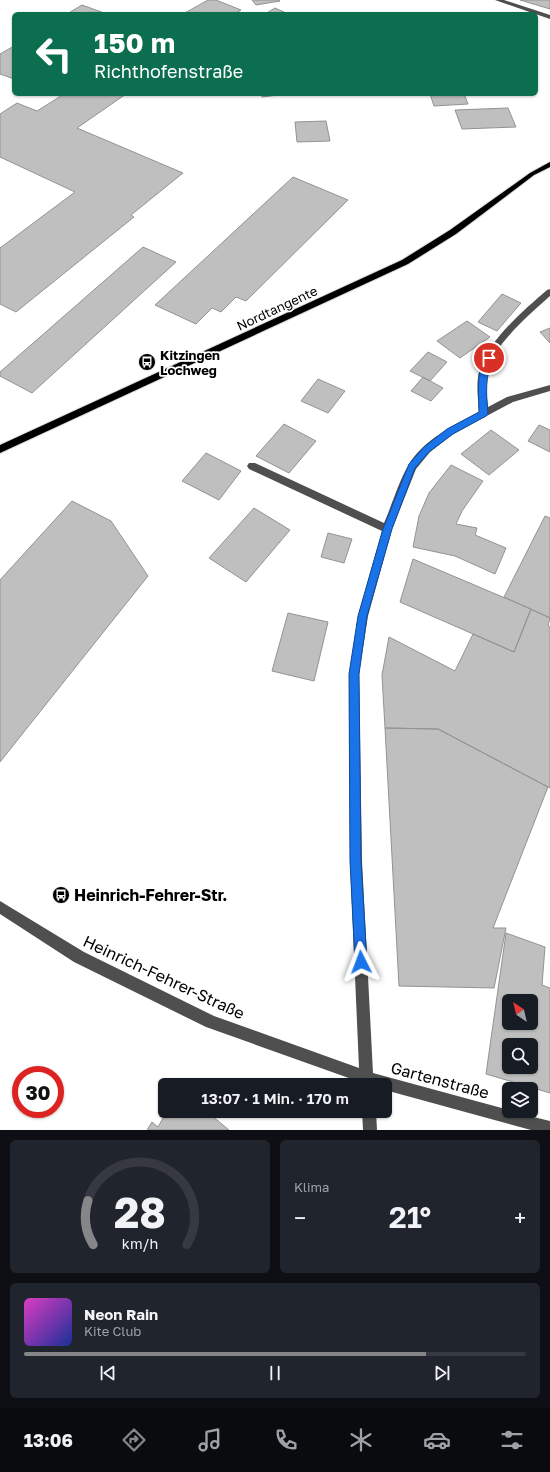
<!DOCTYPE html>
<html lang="de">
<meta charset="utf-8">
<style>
:root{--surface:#171b24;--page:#20242c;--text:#f1f3f6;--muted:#9ea1a6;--line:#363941;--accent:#858687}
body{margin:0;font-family:"Golos Text",sans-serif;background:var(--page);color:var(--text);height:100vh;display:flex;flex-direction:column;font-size:15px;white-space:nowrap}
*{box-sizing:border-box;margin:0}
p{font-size:13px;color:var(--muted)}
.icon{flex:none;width:22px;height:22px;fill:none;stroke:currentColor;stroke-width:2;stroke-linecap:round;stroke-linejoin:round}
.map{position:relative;height:1130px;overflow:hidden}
.drawer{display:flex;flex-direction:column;gap:10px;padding:10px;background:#0d0f14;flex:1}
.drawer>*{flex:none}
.guide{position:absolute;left:12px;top:12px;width:526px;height:84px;border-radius:6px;box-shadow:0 1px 3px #0004;background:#0b6e4f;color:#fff;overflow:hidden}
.needle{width:26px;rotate:325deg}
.tools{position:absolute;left:502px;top:994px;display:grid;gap:8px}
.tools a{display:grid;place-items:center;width:36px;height:36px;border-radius:6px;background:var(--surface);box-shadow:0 1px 3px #0004;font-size:20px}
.speed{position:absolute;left:12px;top:1066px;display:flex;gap:8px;font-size:20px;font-weight:700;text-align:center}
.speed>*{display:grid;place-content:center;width:52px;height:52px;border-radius:50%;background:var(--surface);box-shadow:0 1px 3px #0004;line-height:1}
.speed .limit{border:6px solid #d22;background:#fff;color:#111}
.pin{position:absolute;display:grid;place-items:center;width:34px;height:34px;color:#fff;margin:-17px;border:2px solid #fff;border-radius:50%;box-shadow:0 1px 4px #0007}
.me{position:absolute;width:44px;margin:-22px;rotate:357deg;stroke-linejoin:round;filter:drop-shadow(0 0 3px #0008)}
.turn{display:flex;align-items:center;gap:14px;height:84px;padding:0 16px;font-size:18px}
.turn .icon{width:52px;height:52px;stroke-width:2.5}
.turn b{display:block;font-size:28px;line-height:34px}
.big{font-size:30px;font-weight:600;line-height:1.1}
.drawer .widget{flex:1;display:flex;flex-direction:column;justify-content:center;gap:6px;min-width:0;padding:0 14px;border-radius:6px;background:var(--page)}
.drawer .dial{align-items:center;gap:0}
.dial svg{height:104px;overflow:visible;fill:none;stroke:var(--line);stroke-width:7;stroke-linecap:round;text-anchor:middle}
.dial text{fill:var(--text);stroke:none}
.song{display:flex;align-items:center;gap:12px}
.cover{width:48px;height:48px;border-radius:6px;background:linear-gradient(135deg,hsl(310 70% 55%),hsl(230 70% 35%))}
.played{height:4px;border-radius:2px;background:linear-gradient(90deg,var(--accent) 80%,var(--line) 80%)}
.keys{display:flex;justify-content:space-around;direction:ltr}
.heat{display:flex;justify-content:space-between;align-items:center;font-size:22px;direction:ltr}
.drawer .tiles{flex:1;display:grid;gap:10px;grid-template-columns:1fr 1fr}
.widget:last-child{grid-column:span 2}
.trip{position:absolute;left:158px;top:1078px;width:234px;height:40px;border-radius:6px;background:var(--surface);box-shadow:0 1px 3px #0004;font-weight:600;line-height:40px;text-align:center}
.tabs{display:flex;height:64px;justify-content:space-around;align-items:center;background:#090b0e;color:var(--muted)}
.tabs .icon{width:28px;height:28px}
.tabs .on{color:var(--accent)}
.tabs b{font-size:18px;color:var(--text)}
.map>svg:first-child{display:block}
.building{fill:#bfbfbf;stroke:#939393;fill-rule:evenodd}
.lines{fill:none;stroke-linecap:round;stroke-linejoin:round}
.major-casing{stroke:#dbdbdb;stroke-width:2}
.minor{fill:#4f4f4f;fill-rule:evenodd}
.major{fill:#000;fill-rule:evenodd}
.route{fill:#1a73e8;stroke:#114b97}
.labels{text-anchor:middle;stroke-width:3.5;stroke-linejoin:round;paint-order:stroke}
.street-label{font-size:13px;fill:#000;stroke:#fff}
.poi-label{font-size:13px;font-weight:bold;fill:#000;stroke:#fff;text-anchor:start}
.near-poi-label{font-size:16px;font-weight:bold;fill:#000;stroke:#fff;text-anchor:start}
.near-street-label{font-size:16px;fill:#000;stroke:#fff}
</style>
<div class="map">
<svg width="550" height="1130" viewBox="0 0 550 1130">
<rect width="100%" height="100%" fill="#fff"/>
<path class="building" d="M 208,0 L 216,0 L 241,10 L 234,14 L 183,14 Z
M 252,0 L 279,0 L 280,1 L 256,5 Z
M 520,0 L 550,0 L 550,9 Z
M 82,5 L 107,14 L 67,14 Z
M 275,8 L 284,12 L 280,14 L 265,14 Z
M 14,46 L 14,79 L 0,74 L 0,54 Z
M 64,94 L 126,94 L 77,128 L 183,173 L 131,215 L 134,217 L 16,312 L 0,304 L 0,248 L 75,192 L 0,157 L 0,114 L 17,103 L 37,111 Z
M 261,94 L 286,94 L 262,97 Z
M 430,94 L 464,94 L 468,104 L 434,106 Z
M 508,108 L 516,127 L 462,129 L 455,110 Z
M 326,121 L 330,141 L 297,142 L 295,122 Z
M 293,177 L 348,200 L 246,301 L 236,297 L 221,312 L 212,308 L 196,324 L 155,305 Z
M 143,247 L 176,262 L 32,393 L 0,376 L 0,372 Z
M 502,294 L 521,303 L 497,331 L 478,322 Z
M 467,321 L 490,337 L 460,358 L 437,341 Z
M 550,328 L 550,343 L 540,332 Z
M 428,352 L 447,362 L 430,381 L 410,371 Z
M 423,377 L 443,388 L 431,401 L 411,391 Z
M 318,379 L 345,391 L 328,413 L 301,401 Z
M 284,424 L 316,441 L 289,473 L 256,456 Z
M 539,425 L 550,430 L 550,452 L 528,441 Z
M 491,430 L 519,450 L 489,475 L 461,454 Z
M 206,453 L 241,471 L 219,500 L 182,481 Z
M 451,465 L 483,481 L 462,511 L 456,524 L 477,528 L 475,535 L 506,548 L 495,574 L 455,556 L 413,547 L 419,516 L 429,493 Z
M 72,501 L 111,521 L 148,576 L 0,762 L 0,580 Z
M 254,508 L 290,530 L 246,582 L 209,558 Z
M 545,516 L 550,518 L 550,618 L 504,597 Z
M 328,533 L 352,539 L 344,563 L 321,557 Z
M 413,559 L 531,609 L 514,652 L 400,602 Z
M 531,609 L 550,618 L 548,626 L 550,627 L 550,788 L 438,729 L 385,728 L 382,675 L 389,637 L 455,671 L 473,634 L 514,652 Z
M 288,613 L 328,622 L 314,681 L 272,671 Z
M 385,728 L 438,729 L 548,787 L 493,928 L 506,928 L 494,988 L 399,986 Z
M 506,933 L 545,947 L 542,985 L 550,988 L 550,1093 L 486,1074 ZM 509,1001 L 531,1001 L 531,1023 L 509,1023 ZM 509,1045 L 531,1045 L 531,1067 L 509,1067 Z
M 167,1111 L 206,1111 L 229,1130 L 147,1130 L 152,1122 L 158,1127 Z"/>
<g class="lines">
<g class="major-casing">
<path id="major" d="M 550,162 L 550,167 L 534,175 L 456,234 L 408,264 L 0,453 L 0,445 L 402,260 L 450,230 L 530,173 Z"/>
</g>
<path class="minor" d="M 495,0 L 504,0 L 550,15 L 550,19 Z
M 550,289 L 550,296 C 529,315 494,344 487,373 C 485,384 487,396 488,407 L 507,397 L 550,385 L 550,391 L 513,402 L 453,434 L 430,452 L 416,469 L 392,529 L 368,616 L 359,674 L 362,861 L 373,1073 L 509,1110 L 509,1111 L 550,1121 L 550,1130 L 531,1130 L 385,1090 L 385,1085 L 360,1085 L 360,1082 L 206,1027 L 74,962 L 0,914 L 0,901 L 84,952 L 214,1016 L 359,1068 L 350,861 L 349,674 L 358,616 L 382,531 L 249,469 L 247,466 L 249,463 L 255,463 L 384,523 C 392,505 398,483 408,466 C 423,439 454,426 479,412 C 478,399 476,384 479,372 C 488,340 523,311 547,290 Z
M 362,1111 L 376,1111 L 377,1130 L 363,1130 Z"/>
<use href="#major" class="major"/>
</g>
<path class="route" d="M 489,355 L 493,358 C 485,378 486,392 488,414 L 486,416 L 453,434 L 429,452 L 415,468 L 392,529 L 367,616 L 359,674 L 361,861 L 367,962 L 365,967 L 361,968 L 357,967 L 355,962 L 350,861 L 349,674 L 358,616 L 383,529 L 409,464 L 424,447 L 447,429 L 479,412 C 479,400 475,360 489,355 Z"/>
<defs>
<g id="bus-disc" transform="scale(0.9)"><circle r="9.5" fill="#000" stroke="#fff"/><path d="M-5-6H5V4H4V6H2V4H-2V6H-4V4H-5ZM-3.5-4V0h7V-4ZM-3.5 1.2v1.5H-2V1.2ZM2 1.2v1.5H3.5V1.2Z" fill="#fff"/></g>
</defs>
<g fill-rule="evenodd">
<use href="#bus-disc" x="147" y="362"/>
<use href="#bus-disc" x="61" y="895"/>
</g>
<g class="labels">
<g class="street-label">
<text transform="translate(277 308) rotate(-25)" y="5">Nordtangente</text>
</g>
<g class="poi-label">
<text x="160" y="360">Kitzingen<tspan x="160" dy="15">Lochweg</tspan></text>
</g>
<g class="near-poi-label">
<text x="74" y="901">Heinrich-Fehrer-Str.</text>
</g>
<g class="near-street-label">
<text transform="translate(164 977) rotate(25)" y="6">Heinrich-Fehrer-Straße</text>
<text transform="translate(440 1080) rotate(15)" y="6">Gartenstraße</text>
</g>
</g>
</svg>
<div class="tools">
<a><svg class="needle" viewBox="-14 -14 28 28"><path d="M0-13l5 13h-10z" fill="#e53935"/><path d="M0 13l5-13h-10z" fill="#9ea1a6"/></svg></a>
<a><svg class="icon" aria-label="search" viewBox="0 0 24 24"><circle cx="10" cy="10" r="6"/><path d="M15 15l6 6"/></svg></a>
<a><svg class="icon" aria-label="layers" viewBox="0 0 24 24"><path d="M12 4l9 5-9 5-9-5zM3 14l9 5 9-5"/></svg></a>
</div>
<div class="speed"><div class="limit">30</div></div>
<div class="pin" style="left:489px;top:358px;background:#d93025"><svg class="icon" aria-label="arrive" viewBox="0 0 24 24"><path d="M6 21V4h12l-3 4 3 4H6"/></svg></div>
<svg class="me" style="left:361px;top:962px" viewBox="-20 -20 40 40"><path d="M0-17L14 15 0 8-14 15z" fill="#1a73e8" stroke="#fff" stroke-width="4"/></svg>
<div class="trip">13:07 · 1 Min. · 170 m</div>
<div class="guide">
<div class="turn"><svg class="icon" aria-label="left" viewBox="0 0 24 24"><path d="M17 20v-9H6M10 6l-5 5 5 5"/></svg><div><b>150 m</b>Richthofenstraße</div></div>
</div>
</div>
<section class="drawer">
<div class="tiles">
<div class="widget dial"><svg viewBox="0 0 100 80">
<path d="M14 69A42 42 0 1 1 86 69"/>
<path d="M14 69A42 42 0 0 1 10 35" stroke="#858687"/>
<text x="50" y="56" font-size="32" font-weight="700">28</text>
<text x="50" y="72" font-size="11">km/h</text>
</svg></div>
<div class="widget"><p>Klima</p>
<div class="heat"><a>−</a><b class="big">21°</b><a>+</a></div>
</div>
<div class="widget">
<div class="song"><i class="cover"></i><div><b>Neon Rain</b><p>Kite Club</p></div></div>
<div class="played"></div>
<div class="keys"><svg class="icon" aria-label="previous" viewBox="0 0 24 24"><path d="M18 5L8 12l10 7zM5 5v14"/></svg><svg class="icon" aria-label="pause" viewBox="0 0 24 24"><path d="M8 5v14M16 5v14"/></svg><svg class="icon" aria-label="next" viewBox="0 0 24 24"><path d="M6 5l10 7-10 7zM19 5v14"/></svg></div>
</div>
</div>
</section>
<nav class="tabs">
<b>13:06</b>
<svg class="icon on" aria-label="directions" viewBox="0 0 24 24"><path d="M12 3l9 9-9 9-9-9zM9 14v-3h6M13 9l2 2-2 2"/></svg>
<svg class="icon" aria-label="music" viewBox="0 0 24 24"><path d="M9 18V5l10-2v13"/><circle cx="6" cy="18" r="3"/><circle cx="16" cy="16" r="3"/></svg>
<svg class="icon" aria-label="phone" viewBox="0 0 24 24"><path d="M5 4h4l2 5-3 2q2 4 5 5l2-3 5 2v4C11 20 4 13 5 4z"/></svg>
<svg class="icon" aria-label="climate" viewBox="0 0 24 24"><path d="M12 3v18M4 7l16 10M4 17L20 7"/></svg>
<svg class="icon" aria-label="car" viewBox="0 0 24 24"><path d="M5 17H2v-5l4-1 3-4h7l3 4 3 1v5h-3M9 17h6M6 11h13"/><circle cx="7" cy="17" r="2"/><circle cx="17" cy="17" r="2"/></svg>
<svg class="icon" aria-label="filters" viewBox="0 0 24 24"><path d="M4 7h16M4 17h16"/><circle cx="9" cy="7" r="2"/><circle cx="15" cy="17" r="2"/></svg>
</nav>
